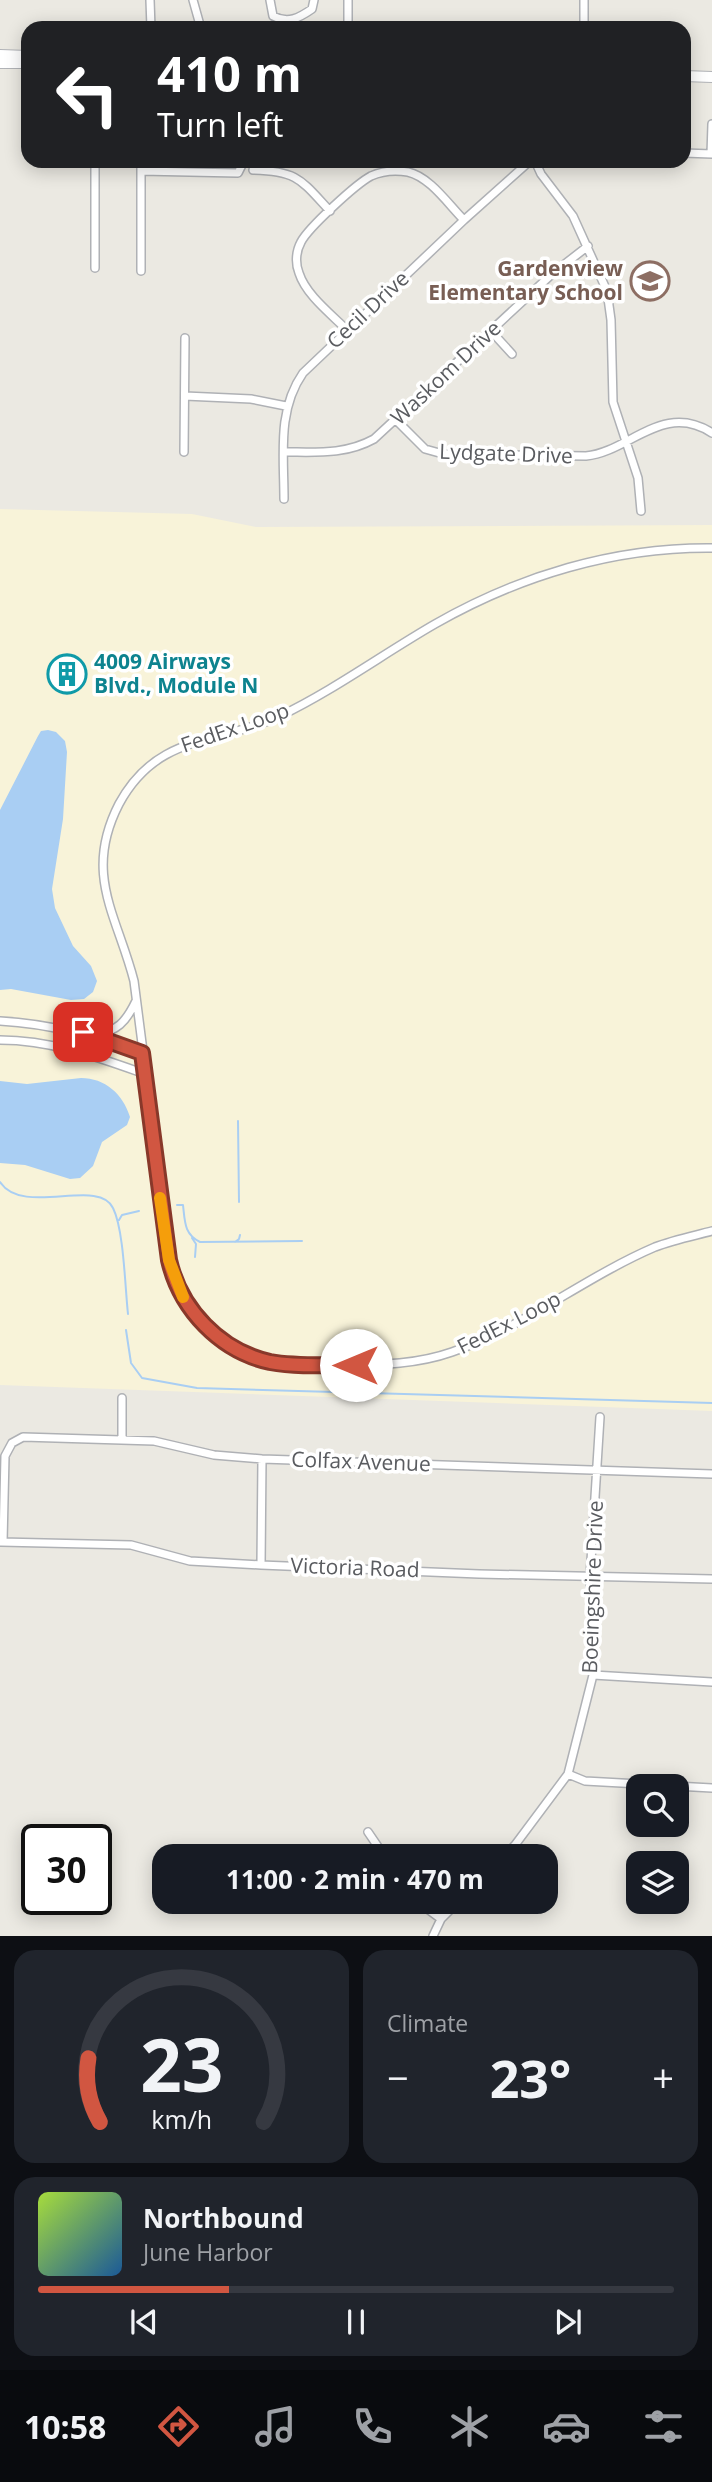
<!DOCTYPE html>
<meta charset="utf-8">
<style>
:root{--surface:#171b24;--page:#20242c;--text:#f1f3f6;--muted:#9ea1a6;--line:#363941;--accent:#d15641}
body{margin:0;font-family:"Open Sans",sans-serif;background:var(--page);color:var(--text);height:100vh;display:flex;flex-direction:column;font-size:26px;white-space:nowrap}
*{box-sizing:border-box;margin:0}
p{font-size:23px;color:var(--muted)}
.icon{flex:none;width:38px;height:38px;fill:none;stroke:currentColor;stroke-width:2;stroke-linecap:round;stroke-linejoin:round}
.map{position:relative;height:1936px;overflow:hidden}
.sheet{display:flex;flex-direction:column;gap:14px;padding:14px;background:#0d0f14;flex:1}
.sheet>*{flex:none}
.top-card{position:absolute;left:21px;top:21px;width:670px;height:147px;border-radius:21px;box-shadow:0 4px 18px #0003;background:#202124;color:#fff;overflow:hidden}
.tools{position:absolute;left:626px;top:1774px;display:grid;gap:14px}
.tools a{display:grid;place-items:center;width:63px;height:63px;border-radius:14px;background:var(--surface);box-shadow:0 4px 18px #0003;font-size:35px}
.speed{position:absolute;left:21px;top:1824px;display:flex;gap:14px;font-size:35px;font-weight:700;text-align:center}
.speed>*{display:grid;place-content:center;width:91px;height:91px;border-radius:50%;background:var(--surface);box-shadow:0 4px 18px #0003;line-height:1}
.speed .limit{border:4px solid #111;border-radius:10px;background:#fff;color:#111}
.pin{position:absolute;display:grid;place-items:center;width:60px;height:60px;color:#fff;margin:-30px;border-radius:14px;box-shadow:0 4px 10px #0006}
.me{position:absolute;width:77px;margin:-38px;rotate:270deg;stroke-linejoin:round;filter:drop-shadow(0 0 5px #0008)}
.turn{display:flex;align-items:center;gap:24px;height:147px;padding:0 21px;font-size:32px}
.turn .icon{width:91px;height:91px;stroke-width:2.5}
.turn b{display:block;font-size:49px;line-height:60px}
.big{font-size:52px;font-weight:700;line-height:1.1}
.sheet .card{flex:1;display:flex;flex-direction:column;justify-content:center;gap:10px;min-width:0;padding:0 24px;border-radius:21px;background:var(--page)}
.sheet .dial{align-items:center;gap:0}
.dial svg{height:182px;overflow:visible;fill:none;stroke:var(--line);stroke-width:7;stroke-linecap:round;text-anchor:middle}
.dial text{fill:var(--text);stroke:none}
.song{display:flex;align-items:center;gap:21px}
.cover{width:84px;height:84px;border-radius:10px;background:linear-gradient(135deg,hsl(80 70% 55%),hsl(210 70% 35%))}
.played{height:7px;border-radius:4px;background:linear-gradient(90deg,var(--accent) 30%,var(--line) 30%)}
.keys{display:flex;justify-content:space-around;direction:ltr}
.heat{display:flex;justify-content:space-between;align-items:center;font-size:38px;direction:ltr}
.sheet .tiles{flex:1;display:grid;gap:14px;grid-template-columns:1fr 1fr}
.card:last-child{grid-column:span 2}
.trip{position:absolute;left:152px;top:1844px;width:406px;height:70px;border-radius:21px;background:var(--surface);box-shadow:0 4px 18px #0003;font-weight:700;line-height:70px;text-align:center}
.menu{display:flex;height:112px;justify-content:space-around;align-items:center;background:#090b0e;color:var(--muted)}
.menu .icon{width:49px;height:49px}
.menu .selected{color:var(--accent)}
.menu b{font-size:32px;color:var(--text)}
.map>svg:first-child{display:block}
.commercial{fill:#f8f3d9}
.water{fill:#a9cef3}
.lines{fill:none;stroke-linecap:round;stroke-linejoin:round}
.stream{stroke:#a9cef3;stroke-width:2}
.street-casing{stroke:#afb1b5;stroke-width:10}
.secondary-casing{stroke:#b1b3b7;stroke-width:12}
.street{stroke:#fff;stroke-width:7}
.secondary{stroke:#fff;stroke-width:10}
.route-casing{stroke:#88382a;stroke-width:18}
.route{stroke:#d15641;stroke-width:12}
.slow{stroke:#f59e0b;stroke-width:12}
.labels{text-anchor:middle;stroke-width:7;stroke-linejoin:round;paint-order:stroke}
.education-label{font-size:21px;font-weight:bold;fill:#785e54;stroke:#fff;text-anchor:end}
.street-label{font-size:21px;fill:#5a5c60;stroke:#fff}
.culture-label{font-size:21px;font-weight:bold;fill:#0d838f;stroke:#fff;text-anchor:start}
</style>
<div class="map">
<svg width="712" height="1936" viewBox="0 0 712 1936">
<rect width="100%" height="100%" fill="#ebe9e2"/>
<path class="commercial" d="M 0,509 L 192,514 L 256,527 L 712,525 L 712,1411 L 0,1385 Z"/>
<path class="water" d="M 48,730 L 56,732 L 65,741 L 67,752 L 63,819 L 52,889 L 55,908 L 73,946 L 91,966 L 97,981 L 93,992 L 84,999 L 71,1000 L 11,989 L 0,990 L 0,810 L 38,736 L 41,731 Z
M 81,1078 C 105,1078 123,1094 130,1117 L 127,1125 L 102,1142 L 93,1166 L 80,1178 L 70,1179 L 25,1165 L 0,1163 L 0,1081 L 27,1084 Z"/>
<g class="lines">
<path class="stream" d="M 238,1121 L 239,1202
M 0,1182 C 23,1217 99,1177 113,1208 C 124,1230 125,1288 128,1314
M 177,1205 L 183,1205 C 185,1222 184,1234 200,1242 L 302,1241
M 119,1220 L 122,1215 L 139,1211
M 192,1238 L 196,1244 L 195,1257
M 235,1242 L 239,1239 L 240,1235
M 126,1330 L 131,1363 L 142,1378 L 197,1388 L 712,1403"/>
<g class="street-casing">
<path id="street" d="M 150,0 L 151,28
M 193,0 L 200,25
M 270,0 L 273,16 C 288,24 299,18 312,9 L 314,0
M 348,0 L 348,28
M 584,28 L 584,0
M 684,153 L 712,154
M 711,154 L 712,124
M 95,161 L 95,268
M 141,161 L 141,271
M 535,161 L 541,174 L 573,216 L 607,291 L 611,320 L 613,402 L 638,478 L 641,511
M 253,170 C 298,171 301,180 330,211
M 141,171 L 238,173 L 244,161
M 347,330 C 331,314 306,295 299,273 C 295,263 296,251 301,242 C 308,228 356,184 371,176 C 382,171 396,170 408,172 C 430,177 448,204 464,220
M 491,331 L 512,354
M 185,396 L 251,399 L 286,406
M 396,420 L 425,449 L 443,454 L 586,456 C 629,452 663,401 712,433
M 184,452 L 185,338
M 284,452 C 316,452 345,455 374,439 L 552,274 L 588,246
M 284,499 C 284,455 277,410 303,373 L 464,220 L 530,161
M 712,548 C 614,547 519,576 435,624 C 383,654 334,690 280,716 C 218,745 158,732 119,804 C 83,874 117,915 134,981 L 171,1269 C 204,1358 262,1365 346,1365 C 382,1365 418,1364 452,1352 C 524,1327 585,1277 655,1247 C 673,1240 693,1236 712,1231
M 0,1021 C 52,1024 93,1036 142,1053
M 94,1037 C 118,1029 125,1024 136,1001
M 0,1040 C 51,1040 97,1057 145,1074
M 122,1439 L 122,1398
M 1,1542 L 131,1545 L 190,1561 L 261,1565 L 479,1574 L 712,1579
M 3,1542 L 5,1456 L 12,1443 L 23,1437 L 154,1441 L 214,1455 L 262,1459 L 712,1474
M 261,1565 L 262,1459
M 593,1675 L 712,1682
M 568,1774 L 585,1781 L 712,1788
M 368,1832 L 385,1857
M 503,1857 L 515,1845 L 568,1774 L 593,1675 L 590,1577 L 600,1417
M 418,1902 L 441,1919
M 433,1936 L 441,1919 L 458,1902"/>
</g>
<g class="secondary-casing">
<path id="secondary" d="M 0,55 L 28,56
M 0,63 L 28,63
M 684,76 L 712,77"/>
</g>
<use href="#street" class="street"/>
<use href="#secondary" class="secondary"/>
</g>
<g class="lines">
<g class="route-casing">
<path id="route" d="M 83,1032 L 142,1053 L 169,1260 C 180,1309 220,1351 270,1362 C 298,1367 328,1365 356,1365"/>
</g>
<use href="#route" class="route"/>
<path class="slow" d="M 160,1198 L 169,1260 L 183,1297"/>
</g>
<defs>
<g id="school-ring" transform="scale(2.0125)"><circle r="9.5" fill="#fff" stroke="#8d6e63" stroke-width="1.5"/><path d="M0-5L7-2L0 1L-7-2ZM-4 1L0 2.5L4 1V4Q0 6-4 4Z" fill="#8d6e63"/></g>
<g id="building-ring" transform="scale(2.0125)"><circle r="9.5" fill="#fff" stroke="#0f9aa8" stroke-width="1.5"/><path d="M-4-6H4V6H1V3H-1V6H-4ZM-2.5-4.3h1.7v1.8h-1.7ZM.8-4.3h1.7v1.8H.8ZM-2.5-1h1.7V.8h-1.7ZM.8-1h1.7V.8H.8Z" fill="#0f9aa8"/></g>
</defs>
<g fill-rule="evenodd">
<use href="#school-ring" x="650" y="281"/>
<use href="#building-ring" x="67" y="674"/>
</g>
<g class="labels">
<g class="education-label">
<text x="623" y="276">Gardenview<tspan x="623" dy="24">Elementary School</tspan></text>
</g>
<g class="street-label">
<text transform="translate(368 310) rotate(-43)" y="7">Cecil Drive</text>
<text transform="translate(446 373) rotate(-43)" y="7">Waskom Drive</text>
<text transform="translate(506 454) rotate(2)" y="7">Lydgate Drive</text>
<text transform="translate(235 728) rotate(-19)" y="7">FedEx Loop</text>
<text transform="translate(509 1323) rotate(-27)" y="7">FedEx Loop</text>
<text transform="translate(361 1462) rotate(2)" y="7">Colfax Avenue</text>
<text transform="translate(355 1568) rotate(2)" y="7">Victoria Road</text>
<text transform="translate(593 1587) rotate(-88)" y="7">Boeingshire Drive</text>
</g>
<g class="culture-label">
<text x="94" y="669">4009 Airways<tspan x="94" dy="24">Blvd., Module N</tspan></text>
</g>
</g>
</svg>
<div class="tools">
<a><svg class="icon" aria-label="search" viewBox="0 0 24 24"><circle cx="10" cy="10" r="6"/><path d="M15 15l6 6"/></svg></a>
<a><svg class="icon" aria-label="layers" viewBox="0 0 24 24"><path d="M12 4l9 5-9 5-9-5zM3 14l9 5 9-5"/></svg></a>
</div>
<div class="speed"><div class="limit">30</div></div>
<div class="pin" style="left:83px;top:1032px;background:#d93025"><svg class="icon" aria-label="arrive" viewBox="0 0 24 24"><path d="M6 21V4h12l-3 4 3 4H6"/></svg></div>
<svg class="me" style="left:356px;top:1365px" viewBox="-20 -20 40 40"><circle r="19" fill="#fff"/><path d="M0-13L10 11 0 6-10 11z" fill="#d15641"/></svg>
<div class="trip">11:00 · 2 min · 470 m</div>
<div class="top-card">
<div class="turn"><svg class="icon" aria-label="left" viewBox="0 0 24 24"><path d="M17 20v-9H6M10 6l-5 5 5 5"/></svg><div><b>410 m</b>Turn left</div></div>
</div>
</div>
<section class="sheet">
<div class="tiles">
<div class="card dial"><svg viewBox="0 0 100 80">
<path d="M14 69A42 42 0 1 1 86 69"/>
<path d="M14 69A42 42 0 0 1 9 41" stroke="#d15641"/>
<text x="50" y="56" font-size="32" font-weight="700">23</text>
<text x="50" y="72" font-size="11">km/h</text>
</svg></div>
<div class="card"><p>Climate</p>
<div class="heat"><a>−</a><b class="big">23°</b><a>+</a></div>
</div>
<div class="card">
<div class="song"><i class="cover"></i><div><b>Northbound</b><p>June Harbor</p></div></div>
<div class="played"></div>
<div class="keys"><svg class="icon" aria-label="previous" viewBox="0 0 24 24"><path d="M18 5L8 12l10 7zM5 5v14"/></svg><svg class="icon" aria-label="pause" viewBox="0 0 24 24"><path d="M8 5v14M16 5v14"/></svg><svg class="icon" aria-label="next" viewBox="0 0 24 24"><path d="M6 5l10 7-10 7zM19 5v14"/></svg></div>
</div>
</div>
</section>
<nav class="menu">
<b>10:58</b>
<svg class="icon selected" aria-label="directions" viewBox="0 0 24 24"><path d="M12 3l9 9-9 9-9-9zM9 14v-3h6M13 9l2 2-2 2"/></svg>
<svg class="icon" aria-label="music" viewBox="0 0 24 24"><path d="M9 18V5l10-2v13"/><circle cx="6" cy="18" r="3"/><circle cx="16" cy="16" r="3"/></svg>
<svg class="icon" aria-label="phone" viewBox="0 0 24 24"><path d="M5 4h4l2 5-3 2q2 4 5 5l2-3 5 2v4C11 20 4 13 5 4z"/></svg>
<svg class="icon" aria-label="climate" viewBox="0 0 24 24"><path d="M12 3v18M4 7l16 10M4 17L20 7"/></svg>
<svg class="icon" aria-label="car" viewBox="0 0 24 24"><path d="M5 17H2v-5l4-1 3-4h7l3 4 3 1v5h-3M9 17h6M6 11h13"/><circle cx="7" cy="17" r="2"/><circle cx="17" cy="17" r="2"/></svg>
<svg class="icon" aria-label="filters" viewBox="0 0 24 24"><path d="M4 7h16M4 17h16"/><circle cx="9" cy="7" r="2"/><circle cx="15" cy="17" r="2"/></svg>
</nav>
